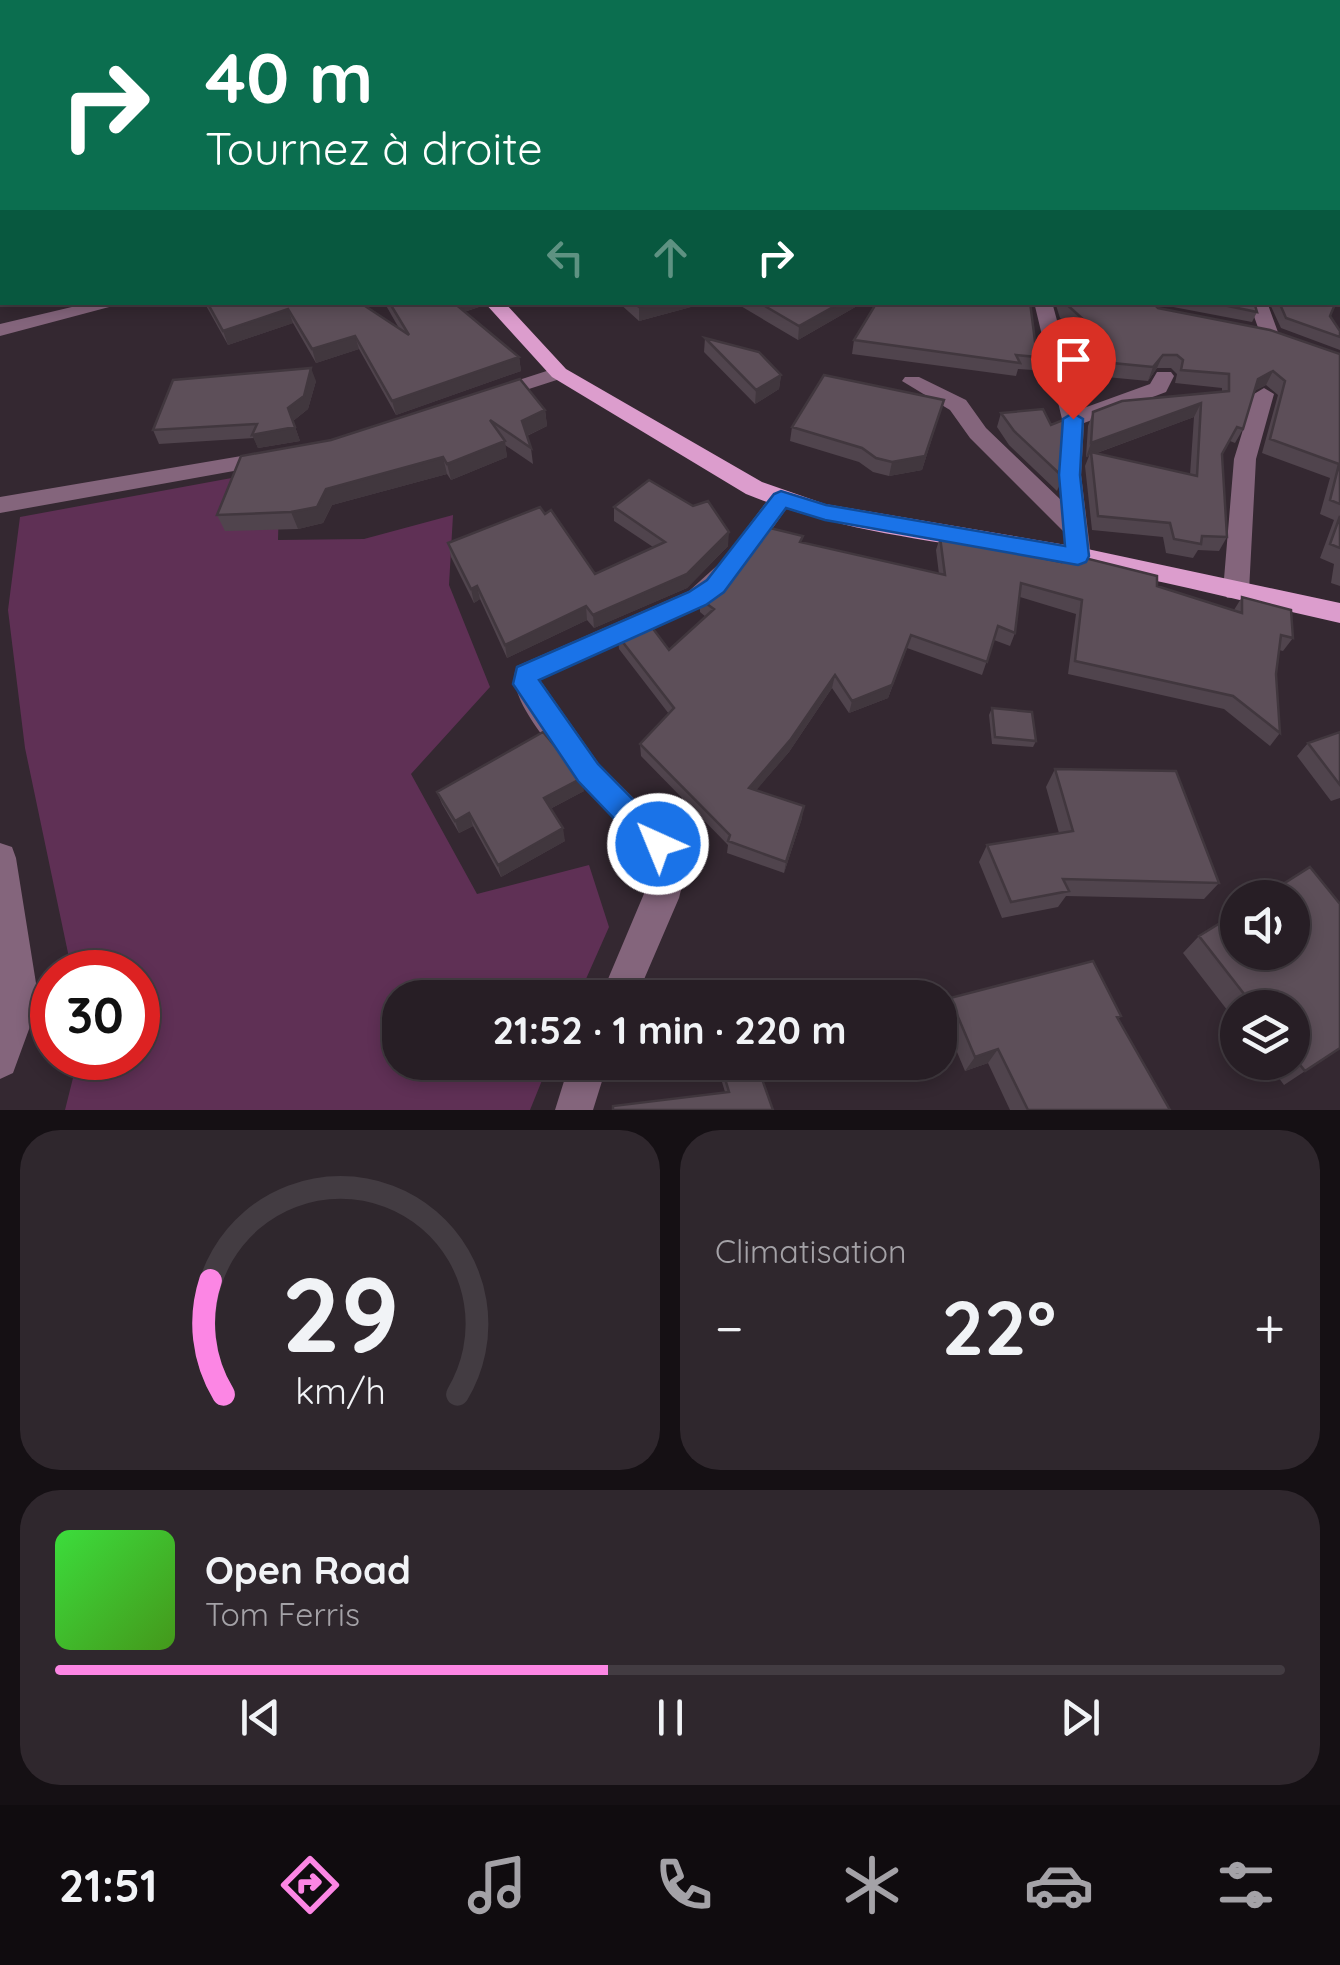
<!DOCTYPE html>
<html lang="fr">
<meta charset="utf-8">
<style>
:root{--surface:#271e25;--page:#2f272d;--text:#f1f3f6;--muted:#a4a2a7;--line:#433c42;--accent:#fc86e4}
body{margin:0;font-family:Quicksand,sans-serif;background:var(--page);color:var(--text);height:100vh;display:flex;flex-direction:column;font-size:38px;white-space:nowrap}
*{box-sizing:border-box;margin:0}
p{font-size:32px;color:var(--muted)}
.icon{flex:none;width:55px;height:55px;fill:none;stroke:currentColor;stroke-width:2;stroke-linecap:round;stroke-linejoin:round}
.map{position:relative;height:1110px;overflow:hidden}
.drawer{display:flex;flex-direction:column;gap:20px;padding:20px;background:#151014;flex:1}
.drawer>*{flex:none}
.top-card{position:absolute;left:0px;top:0px;width:1340px;height:305px;box-shadow:0 5px 15px #0003,0 0 0 2px var(--line);background:#0b6e4f;color:#fff;overflow:hidden}
.controls{position:absolute;left:1220px;top:880px;display:grid;gap:20px}
.controls a{display:grid;place-items:center;width:90px;height:90px;border-radius:50%;background:var(--surface);box-shadow:0 5px 15px #0003,0 0 0 2px var(--line);font-size:50px}
.speed{position:absolute;left:30px;top:950px;display:flex;gap:20px;font-size:50px;font-weight:700;text-align:center}
.speed>*{display:grid;place-content:center;width:130px;height:130px;border-radius:50%;background:var(--surface);box-shadow:0 5px 15px #0003,0 0 0 2px var(--line);line-height:1}
.speed .limit{border:15px solid #d22;background:#fff;color:#111}
.pin{position:absolute;display:grid;place-items:center;width:85px;height:85px;color:#fff;margin:-102px -42px;border-radius:50% 50% 50% 0;rotate:-45deg;box-shadow:0 0 10px #0007}
.pin .icon{rotate:45deg}
.me{position:absolute;width:110px;margin:-55px;rotate:316deg;stroke-linejoin:round;filter:drop-shadow(0 0 8px #0008)}
.turn{display:flex;align-items:center;gap:35px;height:210px;padding:0 40px;font-size:45px}
.turn .icon{width:130px;height:130px;stroke-width:2.5}
.turn b{display:block;font-size:70px;line-height:85px}
.lanes{display:flex;align-items:center;height:95px;padding:0 40px;background:#0003;justify-content:center;gap:50px;direction:ltr}
.lanes .off{opacity:.35}
.big{font-size:75px;font-weight:800;line-height:1.1}
.drawer .tile{flex:1;display:flex;flex-direction:column;justify-content:center;gap:15px;min-width:0;padding:0 35px;border-radius:40px;background:var(--page)}
.drawer .dial{align-items:center;gap:0}
.dial svg{height:260px;overflow:visible;fill:none;stroke:var(--line);stroke-width:7;stroke-linecap:round;text-anchor:middle}
.dial text{fill:var(--text);stroke:none}
.song{display:flex;align-items:center;gap:30px}
.cover{width:120px;height:120px;border-radius:15px;background:linear-gradient(135deg,hsl(120 70% 55%),hsl(100 70% 35%))}
.played{height:10px;border-radius:5px;background:linear-gradient(90deg,var(--accent) 45%,var(--line) 45%)}
.keys{display:flex;justify-content:space-around;direction:ltr}
.heat{display:flex;justify-content:space-between;align-items:center;font-size:55px;direction:ltr}
.drawer .tiles{flex:1;display:grid;gap:20px;grid-template-columns:1fr 1fr}
.tile:last-child{grid-column:span 2}
.trip{position:absolute;left:382px;top:980px;width:575px;height:100px;border-radius:40px;background:var(--surface);box-shadow:0 5px 15px #0003,0 0 0 2px var(--line);font-weight:800;line-height:100px;text-align:center}
.menu{display:flex;height:160px;justify-content:space-around;align-items:center;background:#100c0f;color:var(--muted)}
.menu .icon{width:70px;height:70px}
.menu .selected{color:var(--accent)}
.menu b{font-size:45px;color:var(--text)}
.map>svg:first-child{display:block}
.green{fill:#5f3055}
.lines{fill:none;stroke-linecap:round;stroke-linejoin:round}
.minor{fill:#84657c;fill-rule:evenodd}
.major{fill:#dc9dcd;fill-rule:evenodd}
.wall{fill:#50444d;fill-rule:evenodd}
.shaded-wall{fill:#41373e}
.building{fill:#5d4f59;stroke:#41373e;stroke-width:2.5}
.route{fill:#1a73e8;stroke:#114b97;stroke-width:2.5}
</style>
<div class="map">
<svg width="1340" height="1110" viewBox="0 0 1340 1110">
<rect width="100%" height="100%" fill="#342831"/>
<path class="green" d="M 609,0 L 1340,0 L 1340,61 L 1338,2 Z
M 280,469 L 278,540 L 364,539 L 453,515 L 449,585 L 490,687 L 411,774 L 477,894 L 589,865 L 609,927 L 578,997 L 400,998 L 400,1062 L 549,1063 L 530,1110 L 65,1110 L 78,1058 L 138,1058 L 138,972 L 72,972 L 25,748 L 8,610 L 20,517 Z"/>
<g class="lines">
<path class="minor" d="M 1283,0 L 1301,0 L 1303,2 L 1286,2 Z
M 1340,153 L 1340,166 L 1338,167 L 1338,154 Z
M 93,302 L 128,302 L 0,336 L 0,324 Z
M 1034,302 L 1052,302 L 1081,409 L 1150,384 L 1157,372 L 1171,372 L 1174,376 L 1166,392 L 1084,423 L 1081,475 L 1091,556 L 1087,562 L 1069,562 L 1063,531 L 970,438 L 950,410 L 902,381 L 905,377 L 919,377 L 966,400 L 986,428 L 1061,500 L 1062,419 Z
M 1249,302 L 1267,302 L 1279,335 L 1276,339 L 1262,339 Z
M 559,367 L 569,373 L 566,377 L 492,401 L 482,395 L 485,391 Z
M 1264,388 L 1274,394 L 1256,459 L 1249,591 L 1245,598 L 1227,598 L 1223,591 L 1234,459 L 1254,394 Z
M 271,451 L 282,458 L 279,463 L 0,513 L 0,497 Z
M 781,491 L 793,499 L 789,505 L 739,576 L 707,605 L 540,680 L 599,764 L 669,833 L 686,870 L 679,898 L 636,998 L 600,998 L 654,870 C 635,828 494,711 517,666 L 689,591 L 721,562 L 773,493 Z
M 0,843 L 12,847 L 16,858 L 39,1002 L 13,1073 L 0,1079 Z
M 570,1062 L 608,1062 L 593,1110 L 555,1110 Z"/>
<path class="major" d="M 484,302 L 504,302 L 566,369 L 762,482 L 825,504 L 1078,547 L 1340,603 L 1340,623 C 1246,602 1152,578 1057,561 C 954,543 843,534 746,494 L 552,377 Z"/>
</g>
<path class="wall" d="M 204,302 L 359,302 L 400,330 L 384,302 L 478,302 L 479,307 L 464,312 L 519,357 L 521,371 L 396,415 L 359,349 L 316,363 L 293,323 L 228,345 Z
M 618,302 L 702,302 L 702,304 L 639,321 Z
M 734,302 L 864,302 L 798,340 Z
M 1055,302 L 1152,302 L 1158,308 L 1340,354 L 1340,586 L 1331,583 L 1334,564 L 1320,558 L 1334,520 L 1320,514 L 1330,478 L 1262,453 L 1278,395 L 1266,385 L 1254,391 L 1243,429 L 1235,443 L 1230,441 L 1222,454 L 1227,537 L 1219,551 L 1198,550 L 1193,558 L 1166,553 L 1163,537 L 1092,530 L 1085,466 L 1089,456 L 1086,457 L 1088,426 L 1093,412 L 1222,391 L 1222,388 L 1175,383 L 1177,374 L 1171,368 L 1157,368 L 1148,381 L 1096,376 L 1080,334 L 1060,318 ZM 1194,417 L 1190,475 L 1097,453 Z
M 1169,302 L 1254,302 L 1257,312 L 1252,322 L 1168,306 Z
M 1269,302 L 1336,302 L 1330,316 L 1340,331 L 1340,350 L 1281,328 Z
M 705,338 L 781,375 L 779,389 L 755,404 L 704,352 Z
M 854,340 L 1037,357 L 1033,370 L 1018,369 L 1016,376 L 852,354 Z
M 316,381 L 308,409 L 293,421 L 300,441 L 258,448 L 254,438 L 159,444 L 153,430 Z
M 944,400 L 922,470 L 889,476 L 873,472 L 859,462 L 790,441 L 792,427 Z
M 545,410 L 547,426 L 527,436 L 531,448 L 533,464 L 505,445 L 507,457 L 451,480 L 447,474 L 332,505 L 323,523 L 298,529 L 225,531 L 217,515 L 241,456 Z
M 1001,413 L 1063,477 L 1057,491 L 1009,445 L 997,427 Z
M 614,507 L 728,546 L 687,588 L 594,628 L 587,620 L 507,658 L 480,599 L 474,603 L 451,557 L 448,543 L 545,514 L 595,574 L 653,547 L 614,521 Z
M 940,537 L 1057,562 L 1061,552 L 1157,586 L 1234,610 L 1242,597 L 1293,638 L 1283,651 L 1279,650 L 1276,674 L 1280,733 L 1270,746 L 1224,709 L 1068,674 L 1076,614 L 1020,597 L 1015,633 L 1010,646 L 994,640 L 982,675 L 907,648 L 888,698 L 849,713 L 832,688 L 789,752 L 756,790 L 802,818 L 784,873 L 727,853 L 728,845 L 641,756 L 640,744 L 669,714 L 619,649 L 618,636 L 669,650 L 706,617 L 700,612 L 700,599 L 802,542 L 939,574 L 936,550 Z
M 992,708 L 1036,741 L 1033,747 L 992,744 L 989,715 Z
M 1340,732 L 1340,798 L 1331,801 L 1297,756 L 1308,743 Z
M 1055,769 L 1219,883 L 1204,899 L 1066,896 L 1058,907 L 1002,918 L 979,862 L 987,845 L 1059,833 L 1046,787 Z
M 584,791 L 550,809 L 565,841 L 501,877 L 473,826 L 459,833 L 442,804 L 437,792 Z
M 1310,867 L 1340,904 L 1340,1048 L 1284,1085 L 1267,1062 L 1292,1062 L 1292,1008 L 1238,1008 L 1238,1024 L 1183,953 L 1199,936 L 1238,912 L 1238,952 L 1292,952 L 1292,898 L 1261,898 Z
M 950,998 L 1121,1016 L 1118,1019 L 1170,1110 L 1010,1110 L 988,1063 L 965,1071 L 941,1014 Z
M 716,1062 L 756,1062 L 773,1110 L 725,1092 Z"/>
<path class="shaded-wall" d="M 0,231 L 2,231 L 2,245 L 0,245 Z
M 452,302 L 478,302 L 479,307 L 454,315 Z
M 658,302 L 702,302 L 702,304 L 639,321 L 639,307 Z
M 842,302 L 864,302 L 798,340 L 799,326 Z
M 288,309 L 293,323 L 228,345 L 223,331 Z
M 355,336 L 359,349 L 316,363 L 312,349 Z
M 1163,355 L 1157,368 L 1148,381 L 1153,367 Z
M 519,357 L 521,371 L 396,415 L 392,401 Z
M 311,368 L 316,381 L 308,409 L 293,421 L 288,408 Z
M 1273,371 L 1266,385 L 1250,393 L 1258,379 Z
M 781,375 L 779,389 L 755,404 L 756,390 Z
M 944,400 L 922,470 L 889,476 L 892,462 Z
M 1201,403 L 1194,417 L 1091,455 L 1091,452 L 1089,456 L 1086,457 L 1091,443 Z
M 545,410 L 547,426 L 524,437 L 522,421 Z
M 295,427 L 300,441 L 258,448 L 252,435 Z
M 505,441 L 507,457 L 451,480 L 447,464 Z
M 443,457 L 447,474 L 332,505 L 323,523 L 298,529 L 291,512 L 326,489 Z
M 729,532 L 728,546 L 687,588 L 594,628 L 593,615 Z
M 477,586 L 480,599 L 474,603 L 471,589 Z
M 586,606 L 587,620 L 507,658 L 505,645 Z
M 911,635 L 888,698 L 849,713 L 852,701 Z
M 835,675 L 832,688 L 789,752 L 748,800 L 749,788 Z
M 582,778 L 584,791 L 546,811 L 544,798 Z
M 804,806 L 802,818 L 784,873 L 786,862 Z
M 469,813 L 473,826 L 459,833 L 455,821 Z
M 563,828 L 565,841 L 501,877 L 498,865 Z
M 998,1049 L 988,1063 L 965,1071 L 975,1057 Z"/>
<path class="building" d="M 0,0 L 200,0 L 192,2 L 2,2 L 2,231 L 0,231 Z
M 210,0 L 330,0 L 335,2 L 343,0 L 542,0 L 546,2 L 216,2 Z
M 1340,84 L 1340,111 L 1338,112 L 1338,86 Z
M 1338,259 L 1340,260 L 1340,293 L 1338,299 Z
M 207,302 L 359,302 L 409,335 L 389,302 L 453,302 L 519,357 L 392,401 L 355,336 L 312,349 L 288,309 L 223,331 Z
M 633,302 L 658,302 L 639,307 Z
M 758,302 L 842,302 L 799,326 Z
M 877,302 L 1030,302 L 1037,357 L 1016,355 L 1020,363 L 854,340 Z
M 1064,302 L 1152,302 L 1158,308 L 1270,330 L 1340,354 L 1340,504 L 1330,500 L 1339,464 L 1270,439 L 1285,381 L 1273,371 L 1258,379 L 1243,429 L 1237,427 L 1222,454 L 1227,537 L 1202,536 L 1201,544 L 1174,539 L 1170,523 L 1098,516 L 1091,452 L 1197,476 L 1201,403 L 1091,443 L 1093,412 L 1122,401 L 1229,391 L 1229,374 L 1181,370 L 1183,360 L 1177,355 L 1163,355 L 1153,367 L 1102,362 L 1085,321 Z
M 1209,302 L 1254,302 L 1257,312 Z
M 1279,302 L 1336,302 L 1330,316 L 1340,331 L 1340,337 L 1286,318 Z
M 705,338 L 759,352 L 781,375 L 756,390 Z
M 311,368 L 304,396 L 288,408 L 295,427 L 252,435 L 257,424 L 153,430 L 173,380 Z
M 824,375 L 944,400 L 925,456 L 892,462 L 876,458 L 862,448 L 792,427 Z
M 520,379 L 545,410 L 522,421 L 531,448 L 490,420 L 505,441 L 447,464 L 443,457 L 326,489 L 317,507 L 291,512 L 217,515 L 241,456 L 331,440 Z
M 1043,409 L 1051,425 L 1063,420 L 1063,477 L 1014,431 L 1001,413 Z
M 649,480 L 693,506 L 708,501 L 729,532 L 687,574 L 593,615 L 586,606 L 505,645 L 477,586 L 471,589 L 448,543 L 540,507 L 545,514 L 551,510 L 595,574 L 665,542 L 614,507 Z
M 1340,516 L 1340,548 L 1330,544 Z
M 770,528 L 803,536 L 800,542 L 945,575 L 940,537 L 1061,562 L 1061,552 L 1157,576 L 1157,586 L 1242,613 L 1242,597 L 1291,610 L 1293,638 L 1281,635 L 1276,674 L 1280,733 L 1233,696 L 1075,661 L 1082,600 L 1021,583 L 1015,633 L 998,626 L 987,662 L 911,635 L 892,685 L 852,701 L 835,675 L 791,739 L 749,788 L 804,806 L 786,862 L 728,841 L 730,835 L 640,744 L 674,708 L 618,636 L 648,622 L 669,650 L 714,609 L 700,599 L 743,565 Z
M 992,708 L 1032,712 L 1036,741 L 995,737 Z
M 543,732 L 582,778 L 544,798 L 563,828 L 498,865 L 469,813 L 455,821 L 437,792 Z
M 1340,732 L 1340,785 L 1308,743 Z
M 1055,769 L 1176,771 L 1219,883 L 1063,879 L 1069,891 L 1011,902 L 987,845 L 1073,831 Z
M 1310,867 L 1340,904 L 1340,1048 L 1305,1071 L 1292,1055 L 1292,1008 L 1255,1008 L 1199,936 L 1238,912 L 1238,952 L 1292,952 L 1292,898 L 1261,898 Z
M 1093,961 L 1121,1016 L 1117,1017 L 1170,1110 L 1028,1110 L 998,1049 L 975,1057 L 950,998 Z
M 720,1062 L 756,1062 L 773,1110 L 613,1110 L 613,1106 L 729,1092 Z"/>
<path class="route" d="M 1073,413 L 1083,419 L 1080,475 L 1089,556 L 1086,562 L 1078,565 L 825,520 L 786,508 L 724,592 L 706,605 L 539,680 L 598,764 L 668,835 L 673,844 L 668,854 L 658,858 L 648,854 L 578,781 L 513,684 L 517,667 L 689,592 L 707,580 L 774,494 L 781,491 L 826,505 L 1065,546 L 1059,475 L 1063,419 Z"/>
</svg>
<div class="controls">
<a><svg class="icon" aria-label="sound" viewBox="0 0 24 24"><path d="M4 9h4l5-4v14l-5-4H4zM17 9q2 3 0 6"/></svg></a>
<a><svg class="icon" aria-label="layers" viewBox="0 0 24 24"><path d="M12 4l9 5-9 5-9-5zM3 14l9 5 9-5"/></svg></a>
</div>
<div class="speed"><div class="limit">30</div></div>
<div class="pin" style="left:1073px;top:419px;background:#d93025"><svg class="icon" aria-label="arrive" viewBox="0 0 24 24"><path d="M6 21V4h12l-3 4 3 4H6"/></svg></div>
<svg class="me" style="left:658px;top:844px" viewBox="-20 -20 40 40"><circle r="17" fill="#1a73e8" stroke="#fff" stroke-width="3"/><path d="M0-11L8 9 0 5-8 9z" fill="#fff"/></svg>
<div class="trip">21:52 · 1 min · 220 m</div>
<div class="top-card">
<div class="turn"><svg class="icon" aria-label="right" viewBox="0 0 24 24"><path d="M7 20v-9h11M14 6l5 5-5 5"/></svg><div><b>40 m</b>Tournez à droite</div></div>
<div class="lanes"><svg class="icon off" aria-label="left" viewBox="0 0 24 24"><path d="M17 20v-9H6M10 6l-5 5 5 5"/></svg><svg class="icon off" aria-label="ahead" viewBox="0 0 24 24"><path d="M12 20V5M6 11l6-6 6 6"/></svg><svg class="icon" aria-label="right" viewBox="0 0 24 24"><path d="M7 20v-9h11M14 6l5 5-5 5"/></svg></div>
</div>
</div>
<section class="drawer">
<div class="tiles">
<div class="tile dial"><svg viewBox="0 0 100 80">
<path d="M14 69A42 42 0 1 1 86 69"/>
<path d="M14 69A42 42 0 0 1 10 34" stroke="#fc86e4"/>
<text x="50" y="56" font-size="32" font-weight="700">29</text>
<text x="50" y="72" font-size="11">km/h</text>
</svg></div>
<div class="tile"><p>Climatisation</p>
<div class="heat"><a>−</a><b class="big">22°</b><a>+</a></div>
</div>
<div class="tile">
<div class="song"><i class="cover"></i><div><b>Open Road</b><p>Tom Ferris</p></div></div>
<div class="played"></div>
<div class="keys"><svg class="icon" aria-label="previous" viewBox="0 0 24 24"><path d="M18 5L8 12l10 7zM5 5v14"/></svg><svg class="icon" aria-label="pause" viewBox="0 0 24 24"><path d="M8 5v14M16 5v14"/></svg><svg class="icon" aria-label="next" viewBox="0 0 24 24"><path d="M6 5l10 7-10 7zM19 5v14"/></svg></div>
</div>
</div>
</section>
<nav class="menu">
<b>21:51</b>
<svg class="icon selected" aria-label="directions" viewBox="0 0 24 24"><path d="M12 3l9 9-9 9-9-9zM9 14v-3h6M13 9l2 2-2 2"/></svg>
<svg class="icon" aria-label="music" viewBox="0 0 24 24"><path d="M9 18V5l10-2v13"/><circle cx="6" cy="18" r="3"/><circle cx="16" cy="16" r="3"/></svg>
<svg class="icon" aria-label="phone" viewBox="0 0 24 24"><path d="M5 4h4l2 5-3 2q2 4 5 5l2-3 5 2v4C11 20 4 13 5 4z"/></svg>
<svg class="icon" aria-label="climate" viewBox="0 0 24 24"><path d="M12 3v18M4 7l16 10M4 17L20 7"/></svg>
<svg class="icon" aria-label="car" viewBox="0 0 24 24"><path d="M5 17H2v-5l4-1 3-4h7l3 4 3 1v5h-3M9 17h6M6 11h13"/><circle cx="7" cy="17" r="2"/><circle cx="17" cy="17" r="2"/></svg>
<svg class="icon" aria-label="filters" viewBox="0 0 24 24"><path d="M4 7h16M4 17h16"/><circle cx="9" cy="7" r="2"/><circle cx="15" cy="17" r="2"/></svg>
</nav>
